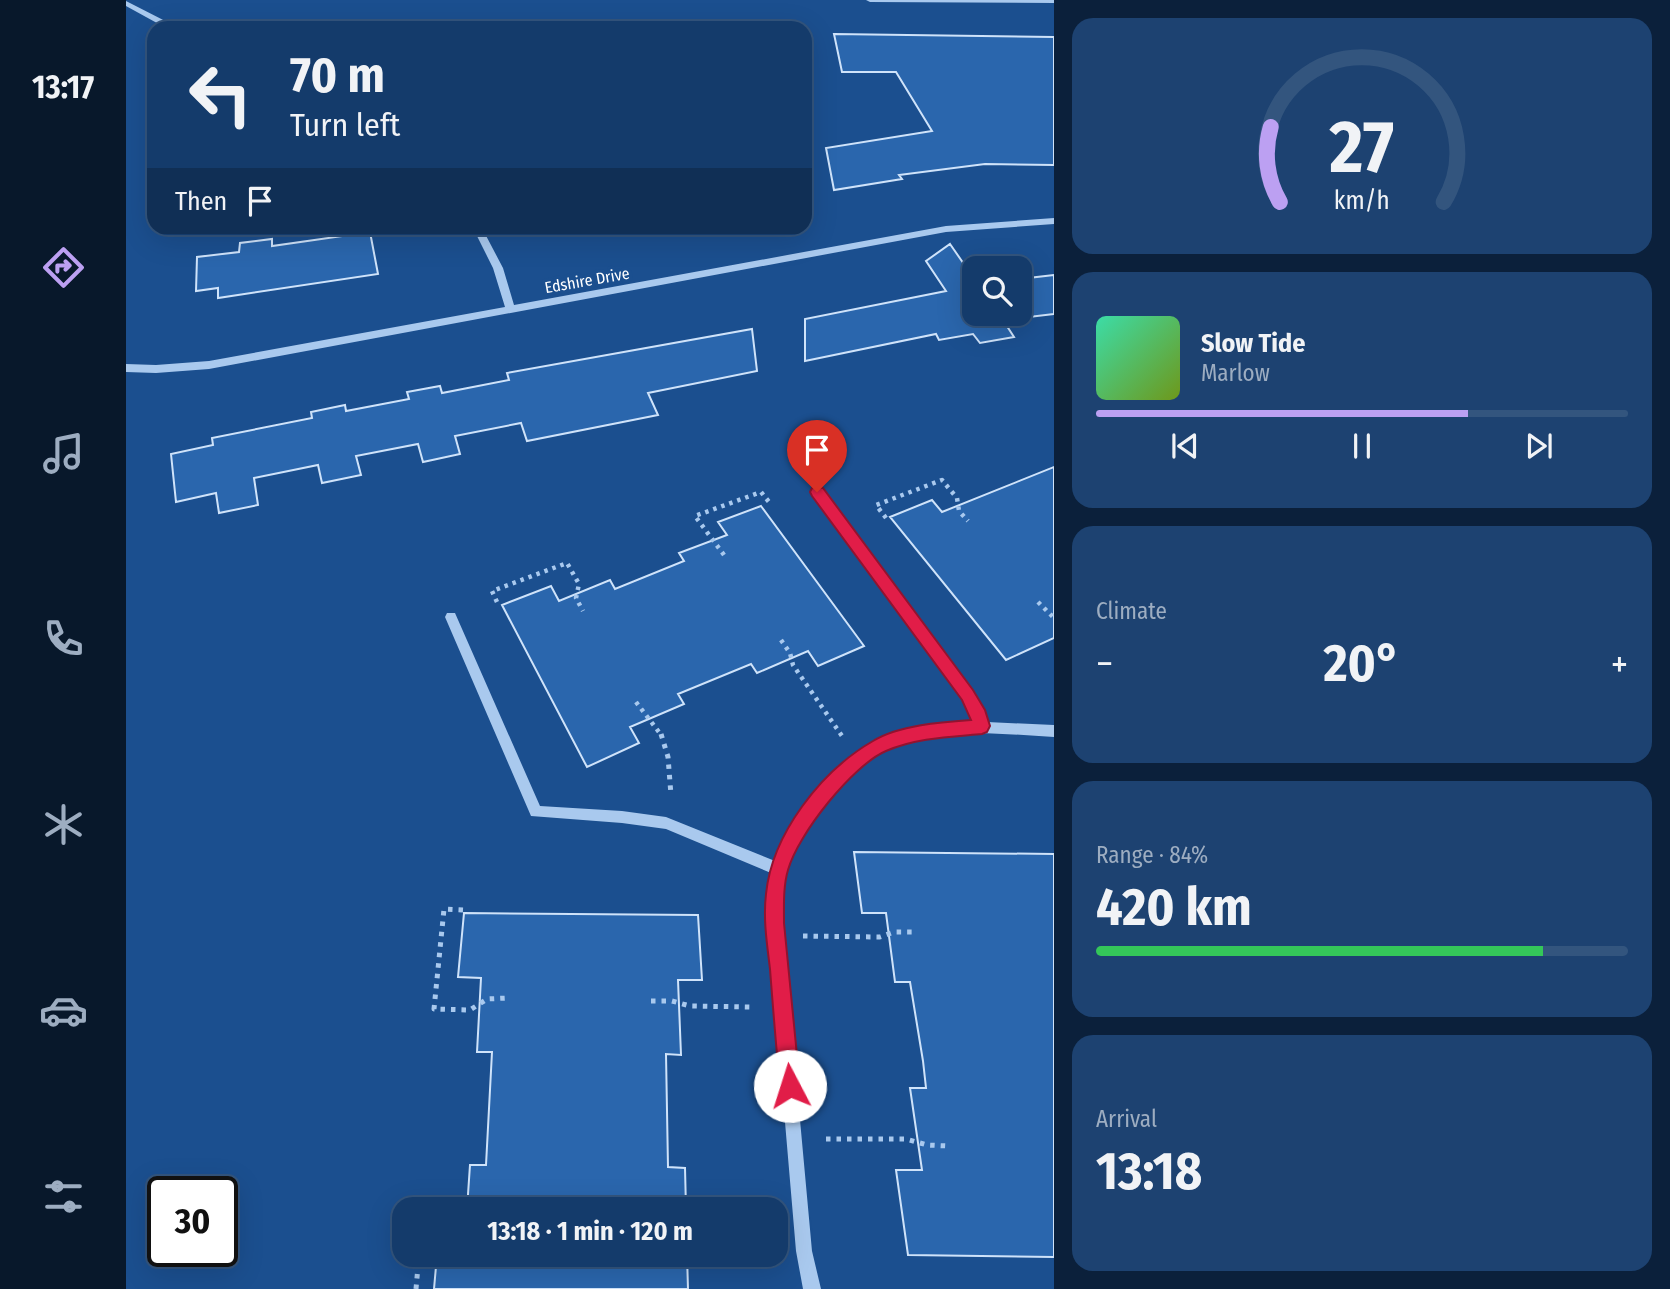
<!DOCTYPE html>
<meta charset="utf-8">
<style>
:root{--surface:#143b6b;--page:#1d4271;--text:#f1f3f6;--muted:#9dadc1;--line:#33557e;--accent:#bca0f2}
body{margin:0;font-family:"Fira Sans Condensed",sans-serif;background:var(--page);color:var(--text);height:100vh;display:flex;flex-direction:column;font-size:26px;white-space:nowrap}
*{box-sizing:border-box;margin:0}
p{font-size:23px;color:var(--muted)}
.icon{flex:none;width:38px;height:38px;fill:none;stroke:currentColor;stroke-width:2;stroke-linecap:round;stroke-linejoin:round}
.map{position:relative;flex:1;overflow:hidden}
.details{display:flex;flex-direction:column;gap:18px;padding:18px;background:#0b203b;width:616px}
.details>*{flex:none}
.banner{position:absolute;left:21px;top:21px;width:665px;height:214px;border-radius:21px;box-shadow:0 7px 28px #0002,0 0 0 2px var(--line);background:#143b6b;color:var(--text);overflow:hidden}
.controls{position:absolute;left:836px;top:256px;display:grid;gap:14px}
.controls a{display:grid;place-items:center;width:70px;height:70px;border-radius:14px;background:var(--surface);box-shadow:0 7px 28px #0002,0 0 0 2px var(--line);font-size:35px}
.speed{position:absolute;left:21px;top:1176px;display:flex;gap:14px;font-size:35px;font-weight:700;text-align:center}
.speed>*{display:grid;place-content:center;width:91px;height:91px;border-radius:50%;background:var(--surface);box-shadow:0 7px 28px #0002,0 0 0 2px var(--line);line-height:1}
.speed .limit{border:4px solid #111;border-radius:10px;background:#fff;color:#111}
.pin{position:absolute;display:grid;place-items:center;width:60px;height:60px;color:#fff;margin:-72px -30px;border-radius:50% 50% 50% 0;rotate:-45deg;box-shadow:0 0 7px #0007}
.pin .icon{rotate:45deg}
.me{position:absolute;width:77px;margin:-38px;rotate:355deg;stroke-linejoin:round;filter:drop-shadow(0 0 5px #0008)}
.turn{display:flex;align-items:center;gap:24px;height:147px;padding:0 28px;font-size:32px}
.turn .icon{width:91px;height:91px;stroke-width:2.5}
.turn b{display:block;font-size:49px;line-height:60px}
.then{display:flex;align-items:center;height:66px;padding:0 28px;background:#0003;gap:14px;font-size:26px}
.big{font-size:52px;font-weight:700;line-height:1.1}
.details .widget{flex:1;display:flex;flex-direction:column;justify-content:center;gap:10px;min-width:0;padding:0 24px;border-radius:21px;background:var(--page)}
.details .dial{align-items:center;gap:0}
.dial svg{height:182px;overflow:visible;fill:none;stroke:var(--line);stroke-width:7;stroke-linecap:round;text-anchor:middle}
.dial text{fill:var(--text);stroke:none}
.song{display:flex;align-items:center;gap:21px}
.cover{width:84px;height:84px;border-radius:10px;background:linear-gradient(135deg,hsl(160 70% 55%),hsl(80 70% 35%))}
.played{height:7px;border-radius:4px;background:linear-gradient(90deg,var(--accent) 70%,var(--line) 70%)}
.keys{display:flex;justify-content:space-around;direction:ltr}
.heat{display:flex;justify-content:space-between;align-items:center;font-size:38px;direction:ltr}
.charge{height:10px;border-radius:5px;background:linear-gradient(90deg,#34c759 84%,var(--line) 0)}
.trip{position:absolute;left:266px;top:1197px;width:396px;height:70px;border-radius:21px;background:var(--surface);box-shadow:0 7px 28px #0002,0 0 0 2px var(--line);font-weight:700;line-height:70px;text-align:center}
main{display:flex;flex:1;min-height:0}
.tab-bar{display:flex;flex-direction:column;width:126px;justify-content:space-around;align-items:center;background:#08182b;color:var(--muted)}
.tab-bar .icon{width:49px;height:49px}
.tab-bar .active{color:var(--accent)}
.tab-bar b{font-size:32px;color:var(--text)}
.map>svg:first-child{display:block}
.building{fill:#2a66ad;stroke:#cfe3fa;stroke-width:2}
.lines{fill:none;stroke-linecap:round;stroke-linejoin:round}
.path-far1{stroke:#a9c9ee;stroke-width:4.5;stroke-dasharray:3.5 5;stroke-linecap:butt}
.path{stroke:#a9c9ee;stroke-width:5;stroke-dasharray:4.5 6;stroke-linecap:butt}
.minor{fill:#a9c9ee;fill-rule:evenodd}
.route{fill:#e11d48;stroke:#92132f;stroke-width:2}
.labels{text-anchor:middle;stroke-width:7;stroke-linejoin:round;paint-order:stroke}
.far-street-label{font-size:16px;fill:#fff;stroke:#1b4f8f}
</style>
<main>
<nav class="tab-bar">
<b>13:17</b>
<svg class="icon active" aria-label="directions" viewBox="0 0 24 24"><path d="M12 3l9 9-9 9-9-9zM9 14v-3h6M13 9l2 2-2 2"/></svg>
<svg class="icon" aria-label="music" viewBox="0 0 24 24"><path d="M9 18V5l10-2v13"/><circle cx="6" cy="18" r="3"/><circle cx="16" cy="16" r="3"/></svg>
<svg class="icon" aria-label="phone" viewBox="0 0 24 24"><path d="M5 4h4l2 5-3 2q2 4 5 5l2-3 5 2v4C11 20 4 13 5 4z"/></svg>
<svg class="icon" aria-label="climate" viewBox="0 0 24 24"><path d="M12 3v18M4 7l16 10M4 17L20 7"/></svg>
<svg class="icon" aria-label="car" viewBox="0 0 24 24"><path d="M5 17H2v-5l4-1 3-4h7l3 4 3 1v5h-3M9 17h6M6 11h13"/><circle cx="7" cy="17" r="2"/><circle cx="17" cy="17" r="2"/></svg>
<svg class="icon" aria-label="filters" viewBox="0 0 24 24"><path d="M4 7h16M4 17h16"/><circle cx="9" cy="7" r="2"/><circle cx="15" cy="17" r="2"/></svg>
</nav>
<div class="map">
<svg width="928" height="1289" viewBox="0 0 928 1289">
<rect width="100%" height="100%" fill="#1b4f8f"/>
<path class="building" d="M 708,34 L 928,37 L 928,165 L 859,164 L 773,175 L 776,179 L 708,190 L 700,148 L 806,131 L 770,72 L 716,72 Z
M 244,232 L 252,274 L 92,298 L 92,288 L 70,291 L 71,257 L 113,252 L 114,243 L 146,239 L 146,246 Z
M 824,244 L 849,280 L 849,313 L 894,313 L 894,279 L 928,275 L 928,314 L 877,320 L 888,337 L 854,343 L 847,334 L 813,340 L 810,334 L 679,361 L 679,319 L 820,291 L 800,261 Z
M 626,329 L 631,371 L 522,393 L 532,415 L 401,441 L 395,423 L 329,436 L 334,454 L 297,462 L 292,444 L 230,456 L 235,475 L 196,483 L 192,465 L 128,478 L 132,505 L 93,513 L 90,493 L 50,502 L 45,454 L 87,445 L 86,438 L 186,418 L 185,412 L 219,405 L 220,411 L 283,399 L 281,392 L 314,386 L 316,393 L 383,380 L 381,373 Z
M 928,467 L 928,638 L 880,660 L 764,517 L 806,500 L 816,512 Z
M 635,506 L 738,646 L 692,666 L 682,651 L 631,673 L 625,664 L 552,694 L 558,704 L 504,727 L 513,743 L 461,767 L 376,605 L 425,586 L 433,601 L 484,580 L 489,589 L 558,561 L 553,553 L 601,535 L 592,522 Z
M 728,852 L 928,854 L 928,1257 L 782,1255 L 770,1170 L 796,1170 L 784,1088 L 800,1088 L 797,1061 L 784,982 L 769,982 L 760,913 L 736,913 Z
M 338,913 L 572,915 L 576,980 L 552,980 L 555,1055 L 540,1054 L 542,1167 L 559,1168 L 560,1209 L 341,1209 L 344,1165 L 360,1165 L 366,1052 L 351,1052 L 355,978 L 332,977 Z
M 311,1255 L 561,1255 L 562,1289 L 308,1289 Z"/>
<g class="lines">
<path class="path-far1" d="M 760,518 L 750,505 L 816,480 L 831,498 L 833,511 L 842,521
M 598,555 L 569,516 L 635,492 L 643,502
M 371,602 L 366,591 L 441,563 L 453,584 L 450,598 L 457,611
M 912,602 L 928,618
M 655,640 L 664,653 L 667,665 L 716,736
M 510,702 L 536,736"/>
<path class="path" d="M 535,734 L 542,757 L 545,795
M 337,910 L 318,909 L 308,1009 L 344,1010 L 361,999 L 382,998
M 677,936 L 754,937 L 768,932 L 788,932
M 525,1001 L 546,1001 L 564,1006 L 626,1007
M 700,1139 L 780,1139 L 801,1145 L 822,1146
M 290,1289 L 293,1255"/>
<path class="minor" d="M 740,0 L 928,0 L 928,3 L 744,2 Z
M 0,1 L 49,26 L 50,28 L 40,28 L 0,6 Z
M 928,218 L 928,224 L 820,232 L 83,369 L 30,373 L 0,372 L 0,364 L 30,365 L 83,361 L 379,307 L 367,268 L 347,228 L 356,228 L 377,268 L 388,305 L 820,226 Z
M 691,488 L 695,489 L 846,691 L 856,706 L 861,722 L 928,725 L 928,737 C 877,734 824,728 774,743 C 727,757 674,824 660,870 C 655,887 656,906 656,923 L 686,1251 L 695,1289 L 677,1289 L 670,1251 L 642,923 L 642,890 L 645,873 L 540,829 L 496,823 L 405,816 L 319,617 L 321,613 L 329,613 L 414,806 L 496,811 L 540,817 L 649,861 C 666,815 712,756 758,737 C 787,725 818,723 848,722 L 838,699 L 687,495 L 685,492 L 687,489 Z"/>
</g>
<path class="route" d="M 691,487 L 697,488 L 847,690 L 859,710 L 864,726 L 861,732 L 856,734 C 823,737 790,738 760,751 C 727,765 672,834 662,870 C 657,887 658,906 658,923 L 674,1086 L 671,1094 L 664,1097 L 657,1094 L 654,1086 C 650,1047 647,1008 644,969 C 641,944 637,919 640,894 C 646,834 695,771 747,741 C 773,725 816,722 845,720 L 836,700 L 686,496 L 684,492 L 686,488 Z"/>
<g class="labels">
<g class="far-street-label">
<text transform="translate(461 280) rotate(-10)" y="6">Edshire Drive</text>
</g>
</g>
</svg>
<div class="controls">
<a><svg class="icon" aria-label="search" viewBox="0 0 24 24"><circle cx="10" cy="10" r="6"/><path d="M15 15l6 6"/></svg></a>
</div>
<div class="speed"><div class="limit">30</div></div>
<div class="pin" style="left:691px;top:492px;background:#d93025"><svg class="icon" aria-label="arrive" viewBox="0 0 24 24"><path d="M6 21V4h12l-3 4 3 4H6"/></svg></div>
<svg class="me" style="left:664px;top:1086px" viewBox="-20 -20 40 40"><circle r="19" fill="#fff"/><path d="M0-13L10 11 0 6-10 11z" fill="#e11d48"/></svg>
<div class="trip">13:18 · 1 min · 120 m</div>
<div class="banner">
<div class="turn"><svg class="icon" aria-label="left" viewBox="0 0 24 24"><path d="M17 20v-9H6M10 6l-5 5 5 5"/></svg><div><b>70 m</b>Turn left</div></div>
<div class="then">Then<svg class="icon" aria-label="arrive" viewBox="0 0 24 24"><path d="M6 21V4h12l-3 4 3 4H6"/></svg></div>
</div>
</div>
<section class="details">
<div class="widget dial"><svg viewBox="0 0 100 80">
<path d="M14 69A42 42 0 1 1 86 69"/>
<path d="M14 69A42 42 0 0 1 10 36" stroke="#bca0f2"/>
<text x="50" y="56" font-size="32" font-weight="700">27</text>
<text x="50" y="72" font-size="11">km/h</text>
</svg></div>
<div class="widget">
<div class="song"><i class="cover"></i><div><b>Slow Tide</b><p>Marlow</p></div></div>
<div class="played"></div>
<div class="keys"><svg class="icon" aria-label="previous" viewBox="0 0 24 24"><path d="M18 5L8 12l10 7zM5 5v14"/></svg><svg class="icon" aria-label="pause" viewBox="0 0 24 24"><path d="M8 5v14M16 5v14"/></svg><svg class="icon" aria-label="next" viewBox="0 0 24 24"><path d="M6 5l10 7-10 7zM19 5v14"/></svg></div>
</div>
<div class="widget"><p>Climate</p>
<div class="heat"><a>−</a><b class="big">20°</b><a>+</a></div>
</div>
<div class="widget"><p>Range · 84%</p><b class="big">420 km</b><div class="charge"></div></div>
<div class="widget"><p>Arrival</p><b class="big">13:18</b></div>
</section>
</main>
